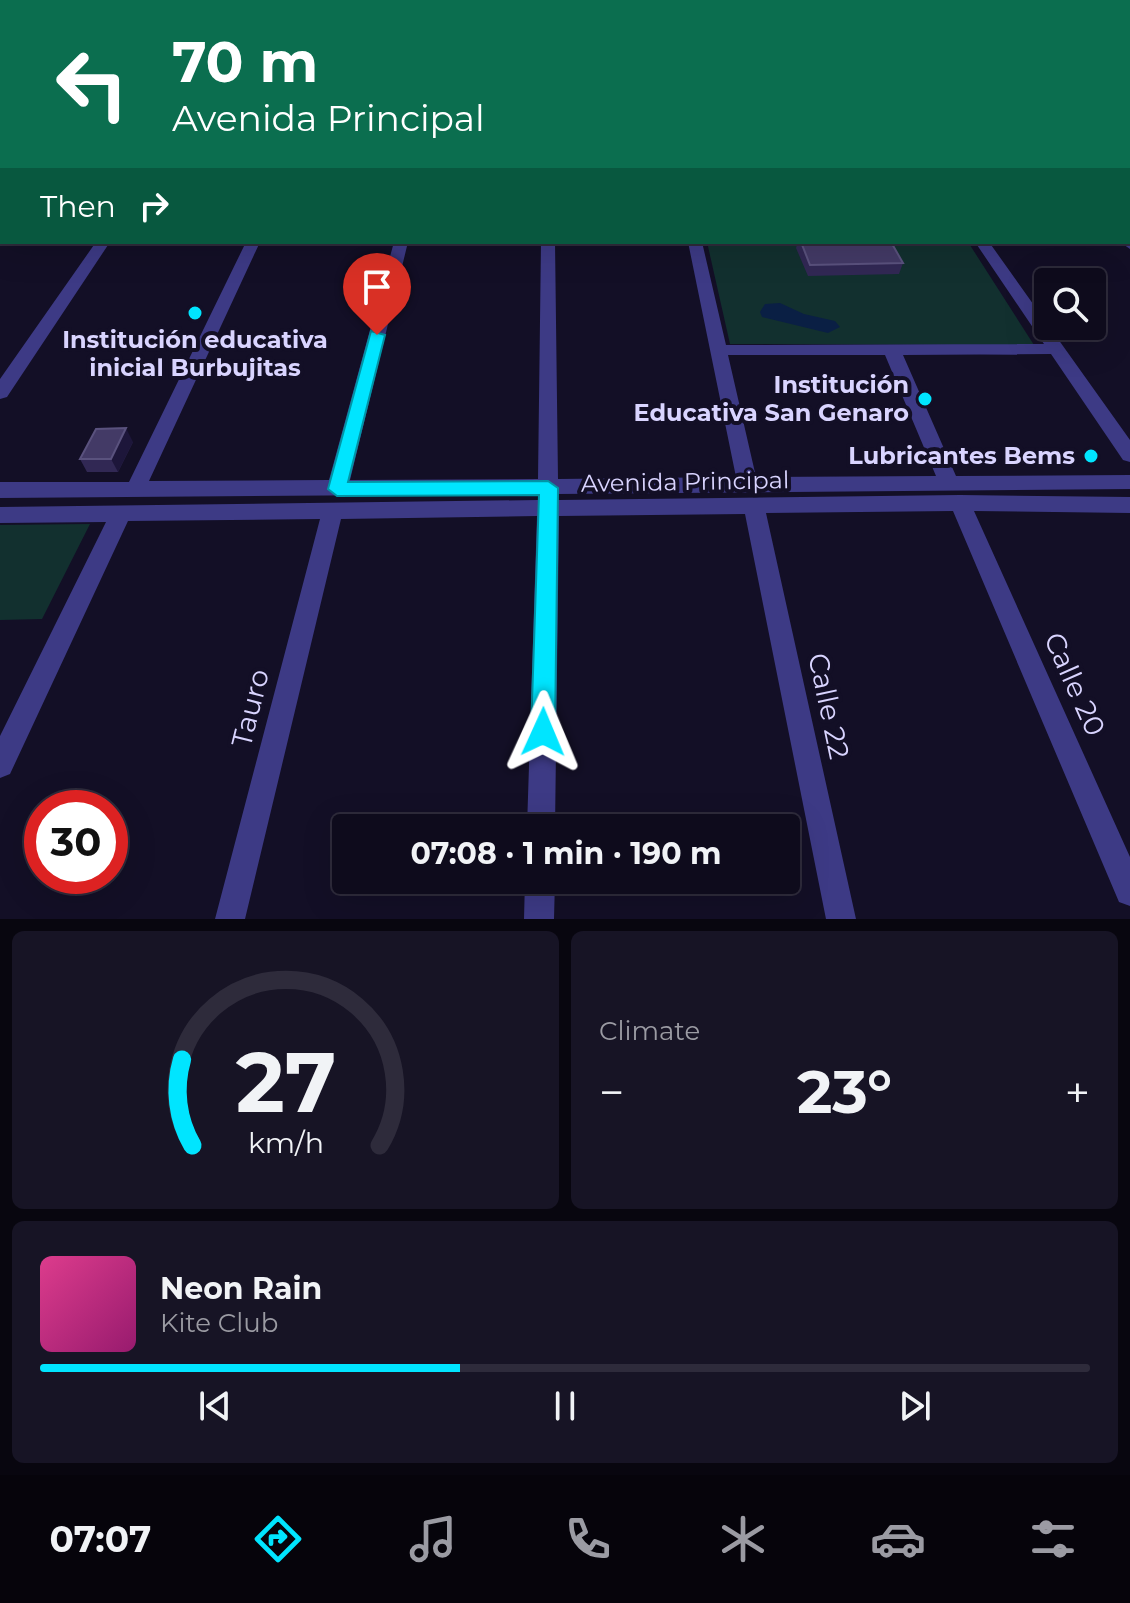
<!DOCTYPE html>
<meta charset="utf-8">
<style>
:root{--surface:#0e0b1c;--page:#171425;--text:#f1f3f6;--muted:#9b9ba3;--line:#2e2b3b;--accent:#00e5ff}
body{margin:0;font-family:Montserrat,sans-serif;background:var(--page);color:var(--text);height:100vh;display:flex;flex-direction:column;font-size:30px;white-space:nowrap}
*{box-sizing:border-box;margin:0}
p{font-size:26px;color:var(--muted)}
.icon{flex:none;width:44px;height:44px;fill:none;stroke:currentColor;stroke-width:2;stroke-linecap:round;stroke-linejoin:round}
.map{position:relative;height:919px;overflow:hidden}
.drawer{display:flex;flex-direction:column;gap:12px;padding:12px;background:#08060f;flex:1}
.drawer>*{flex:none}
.guide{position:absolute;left:0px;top:0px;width:1130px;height:244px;box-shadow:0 8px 32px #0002,0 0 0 2px var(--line);background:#0b6e4f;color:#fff;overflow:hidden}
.tools{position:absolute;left:1034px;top:268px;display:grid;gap:16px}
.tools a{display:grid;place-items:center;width:72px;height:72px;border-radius:8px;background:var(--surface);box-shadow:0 8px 32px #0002,0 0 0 2px var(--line);font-size:40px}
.speed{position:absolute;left:24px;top:790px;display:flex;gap:16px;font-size:40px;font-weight:700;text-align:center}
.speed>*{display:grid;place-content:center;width:104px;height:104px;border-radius:50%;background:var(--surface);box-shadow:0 8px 32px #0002,0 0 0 2px var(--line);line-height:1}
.speed .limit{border:12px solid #d22;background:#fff;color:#111}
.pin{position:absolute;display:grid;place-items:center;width:68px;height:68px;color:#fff;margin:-82px -34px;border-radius:50% 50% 50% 0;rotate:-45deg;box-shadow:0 0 8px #0007}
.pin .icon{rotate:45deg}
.me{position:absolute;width:88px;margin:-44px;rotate:1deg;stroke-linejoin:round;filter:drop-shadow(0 0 6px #0008)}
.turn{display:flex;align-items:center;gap:28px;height:168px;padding:0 40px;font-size:36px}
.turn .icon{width:104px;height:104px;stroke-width:2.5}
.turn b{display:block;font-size:56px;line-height:68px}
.then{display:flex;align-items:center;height:76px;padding:0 40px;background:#0003;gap:16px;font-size:30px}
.big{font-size:60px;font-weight:700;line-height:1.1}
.drawer .widget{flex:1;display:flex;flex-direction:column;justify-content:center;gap:12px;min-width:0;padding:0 28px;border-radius:12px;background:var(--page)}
.drawer .dial{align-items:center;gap:0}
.dial svg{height:208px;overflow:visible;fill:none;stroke:var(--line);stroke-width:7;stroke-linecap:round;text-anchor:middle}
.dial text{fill:var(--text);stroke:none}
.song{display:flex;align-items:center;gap:24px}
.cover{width:96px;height:96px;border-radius:12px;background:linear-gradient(135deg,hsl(330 70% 55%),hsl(320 70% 35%))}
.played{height:8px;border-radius:4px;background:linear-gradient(90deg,var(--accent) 40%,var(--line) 40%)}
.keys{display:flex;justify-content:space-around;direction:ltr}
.heat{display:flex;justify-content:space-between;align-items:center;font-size:44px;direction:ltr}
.drawer .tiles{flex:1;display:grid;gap:12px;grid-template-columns:1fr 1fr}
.widget:last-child{grid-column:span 2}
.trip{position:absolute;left:332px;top:814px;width:468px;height:80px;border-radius:8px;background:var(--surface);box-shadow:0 8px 32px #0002,0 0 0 2px var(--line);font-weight:700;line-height:80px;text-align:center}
.menu{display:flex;height:128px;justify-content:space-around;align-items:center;background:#06040b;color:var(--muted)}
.menu .icon{width:56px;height:56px}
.menu .active{color:var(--accent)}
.menu b{font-size:36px;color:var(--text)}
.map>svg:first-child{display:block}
.green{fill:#12302f}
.water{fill:#0a1f44}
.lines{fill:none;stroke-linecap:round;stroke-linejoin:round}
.minor{fill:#3d3a85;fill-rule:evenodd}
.wall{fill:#312854}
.shaded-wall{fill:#1d163a}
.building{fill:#433a66;stroke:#5a527e;stroke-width:2}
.route{fill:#00e5ff;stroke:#0095a6;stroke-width:2}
.poi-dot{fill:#00e5ff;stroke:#130f26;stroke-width:3}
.labels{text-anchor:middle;stroke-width:8;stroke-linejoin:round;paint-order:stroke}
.poi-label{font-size:24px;font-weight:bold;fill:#d9d4ff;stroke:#130f26;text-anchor:end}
.street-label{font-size:24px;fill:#d9d4ff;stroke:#130f26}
.near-street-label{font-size:28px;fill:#d9d4ff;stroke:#130f26}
</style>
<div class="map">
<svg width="1130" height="919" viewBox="0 0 1130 919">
<rect width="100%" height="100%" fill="#130f26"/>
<path class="green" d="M 707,242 L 968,242 L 1034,345 L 730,344 Z
M 90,524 L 42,619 L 0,620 L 0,525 Z"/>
<path class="water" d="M 780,303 L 804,314 L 835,321 L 840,327 L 828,333 L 762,317 L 760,312 L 765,304 Z"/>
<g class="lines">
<path class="minor" d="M 28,0 L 39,0 L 26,2 Z
M 136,0 L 147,0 L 149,2 L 138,2 Z
M 230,0 L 240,0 L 242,2 L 232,2 Z
M 283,0 L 300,0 L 281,2 Z
M 320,0 L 330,0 L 319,2 Z
M 392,0 L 402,0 L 391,2 Z
M 467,0 L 477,0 L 477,2 L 467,2 Z
M 542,0 L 552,0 L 552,2 L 542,2 Z
M 632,0 L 642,0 L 642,2 L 632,2 Z
M 722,0 L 732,0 L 733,2 L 723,2 Z
M 813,0 L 823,0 L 824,2 L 814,2 Z
M 901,0 L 911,0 L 913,2 L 903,2 Z
M 990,0 L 1000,0 L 1002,2 L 992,2 Z
M 1076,0 L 1087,0 L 1089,2 L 1078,2 Z
M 2,14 L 2,20 L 0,21 L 0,15 Z
M 1128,30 L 1130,31 L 1130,37 L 1128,36 Z
M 0,50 L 2,50 L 2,56 L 0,56 Z
M 1128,65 L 1130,65 L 1130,71 L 1128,71 Z
M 1128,113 L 1130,114 L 1130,123 L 1128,122 Z
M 0,193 L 2,193 L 0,203 Z
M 1128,220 L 1130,220 L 1130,228 L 1128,228 Z
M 0,221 L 2,221 L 2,229 L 0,229 Z
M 1128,238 L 1130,238 L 1130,249 L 1120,242 L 1128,242 Z
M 96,242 L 110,242 L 7,397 L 0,399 L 0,379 Z
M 246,242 L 260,242 L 149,481 L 329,480 L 394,242 L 408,242 L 350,480 L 538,479 L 541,242 L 555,242 L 558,479 L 736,477 L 688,242 L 702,242 L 726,345 L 1044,344 L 975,242 L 989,242 L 1130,440 L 1130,462 L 1123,460 L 1051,354 L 903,355 L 956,476 L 1130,475 L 1130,489 L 558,494 L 558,500 L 960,495 L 1130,497 L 1130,513 L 974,511 L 1130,857 L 1130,906 L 1119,902 L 953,511 L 766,513 L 856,919 L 826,919 L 745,514 L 559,516 L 555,828 L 527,828 L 537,516 L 341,519 L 245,919 L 215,919 L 320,519 L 128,521 L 10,774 L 0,778 L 0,736 L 106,522 L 0,523 L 0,507 L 538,500 L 538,494 L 0,498 L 0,482 L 129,482 ZM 728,355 L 885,355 L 936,476 L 756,477 Z
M 525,880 L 555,880 L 554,919 L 524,919 Z"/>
</g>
<path class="wall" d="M 798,242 L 891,242 L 903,263 L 899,274 L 808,276 L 796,248 Z
M 133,442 L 118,472 L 87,472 L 80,459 Z"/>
<path class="shaded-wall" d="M 126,428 L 133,442 L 118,472 L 111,459 Z"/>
<path class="building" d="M 801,242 L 891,242 L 903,263 L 810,265 Z
M 126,428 L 111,459 L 80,459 L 96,429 Z"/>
<path class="route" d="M 371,331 L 385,335 L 348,482 L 548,481 L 558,488 L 555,732 L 552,740 L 543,744 L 535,740 L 531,732 L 539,495 L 337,496 L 328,489 Z"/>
<g class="poi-dot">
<circle cx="195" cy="313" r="8"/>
<circle cx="925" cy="399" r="8"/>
<circle cx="1091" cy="456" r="8"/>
</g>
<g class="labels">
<g class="poi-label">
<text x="195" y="348" text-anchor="middle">Institución educativa<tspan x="195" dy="28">inicial Burbujitas</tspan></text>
<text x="909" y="393">Institución<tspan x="909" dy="28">Educativa San Genaro</tspan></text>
<text x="1075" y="464">Lubricantes Bems</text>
</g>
<g class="street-label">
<text transform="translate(685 482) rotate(-1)" y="8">Avenida Principal</text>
</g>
<g class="near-street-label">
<text transform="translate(1075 684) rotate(66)" y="10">Calle 20</text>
<text transform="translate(829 706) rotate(78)" y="10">Calle 22</text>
<text transform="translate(250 708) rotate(-76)" y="10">Tauro</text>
</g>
</g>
</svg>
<div class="tools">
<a><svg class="icon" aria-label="search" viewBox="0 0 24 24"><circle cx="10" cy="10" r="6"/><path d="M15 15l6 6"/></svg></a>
</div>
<div class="speed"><div class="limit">30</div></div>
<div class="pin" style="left:377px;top:335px;background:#d93025"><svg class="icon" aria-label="arrive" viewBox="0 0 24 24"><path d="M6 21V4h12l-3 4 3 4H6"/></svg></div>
<svg class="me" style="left:543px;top:732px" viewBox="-20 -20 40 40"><path d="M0-17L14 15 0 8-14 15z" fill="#00e5ff" stroke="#fff" stroke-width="4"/></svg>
<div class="trip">07:08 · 1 min · 190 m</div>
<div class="guide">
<div class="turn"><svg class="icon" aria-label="left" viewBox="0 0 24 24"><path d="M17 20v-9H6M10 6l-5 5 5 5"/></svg><div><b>70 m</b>Avenida Principal</div></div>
<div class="then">Then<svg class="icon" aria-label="right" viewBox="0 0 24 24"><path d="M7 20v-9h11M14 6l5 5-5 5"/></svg></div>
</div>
</div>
<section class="drawer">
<div class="tiles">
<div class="widget dial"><svg viewBox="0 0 100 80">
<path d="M14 69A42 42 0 1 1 86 69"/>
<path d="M14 69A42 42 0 0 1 10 36" stroke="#00e5ff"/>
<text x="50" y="56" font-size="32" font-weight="700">27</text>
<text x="50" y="72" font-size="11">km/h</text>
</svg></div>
<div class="widget"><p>Climate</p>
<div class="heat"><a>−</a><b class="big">23°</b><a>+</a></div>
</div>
<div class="widget">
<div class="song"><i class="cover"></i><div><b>Neon Rain</b><p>Kite Club</p></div></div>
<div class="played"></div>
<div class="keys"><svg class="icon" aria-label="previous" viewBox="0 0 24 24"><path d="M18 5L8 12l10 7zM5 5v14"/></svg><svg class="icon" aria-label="pause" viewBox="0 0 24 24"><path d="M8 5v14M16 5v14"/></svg><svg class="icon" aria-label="next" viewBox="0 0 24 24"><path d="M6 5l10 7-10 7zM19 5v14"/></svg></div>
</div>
</div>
</section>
<nav class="menu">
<b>07:07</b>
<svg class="icon active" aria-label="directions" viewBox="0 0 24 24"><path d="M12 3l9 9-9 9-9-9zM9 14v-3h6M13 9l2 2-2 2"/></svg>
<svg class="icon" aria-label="music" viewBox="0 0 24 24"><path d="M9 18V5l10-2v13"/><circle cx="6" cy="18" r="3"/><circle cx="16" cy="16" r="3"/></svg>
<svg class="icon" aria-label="phone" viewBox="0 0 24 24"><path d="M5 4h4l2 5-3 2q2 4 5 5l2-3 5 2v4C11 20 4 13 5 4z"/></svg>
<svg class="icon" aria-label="climate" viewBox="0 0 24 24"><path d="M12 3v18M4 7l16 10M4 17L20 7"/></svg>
<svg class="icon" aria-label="car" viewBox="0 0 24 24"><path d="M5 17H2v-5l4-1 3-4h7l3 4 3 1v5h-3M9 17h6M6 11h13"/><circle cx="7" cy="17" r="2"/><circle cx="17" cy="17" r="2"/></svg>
<svg class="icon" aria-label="filters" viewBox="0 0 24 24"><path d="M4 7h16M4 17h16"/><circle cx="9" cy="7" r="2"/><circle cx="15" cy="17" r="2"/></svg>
</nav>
